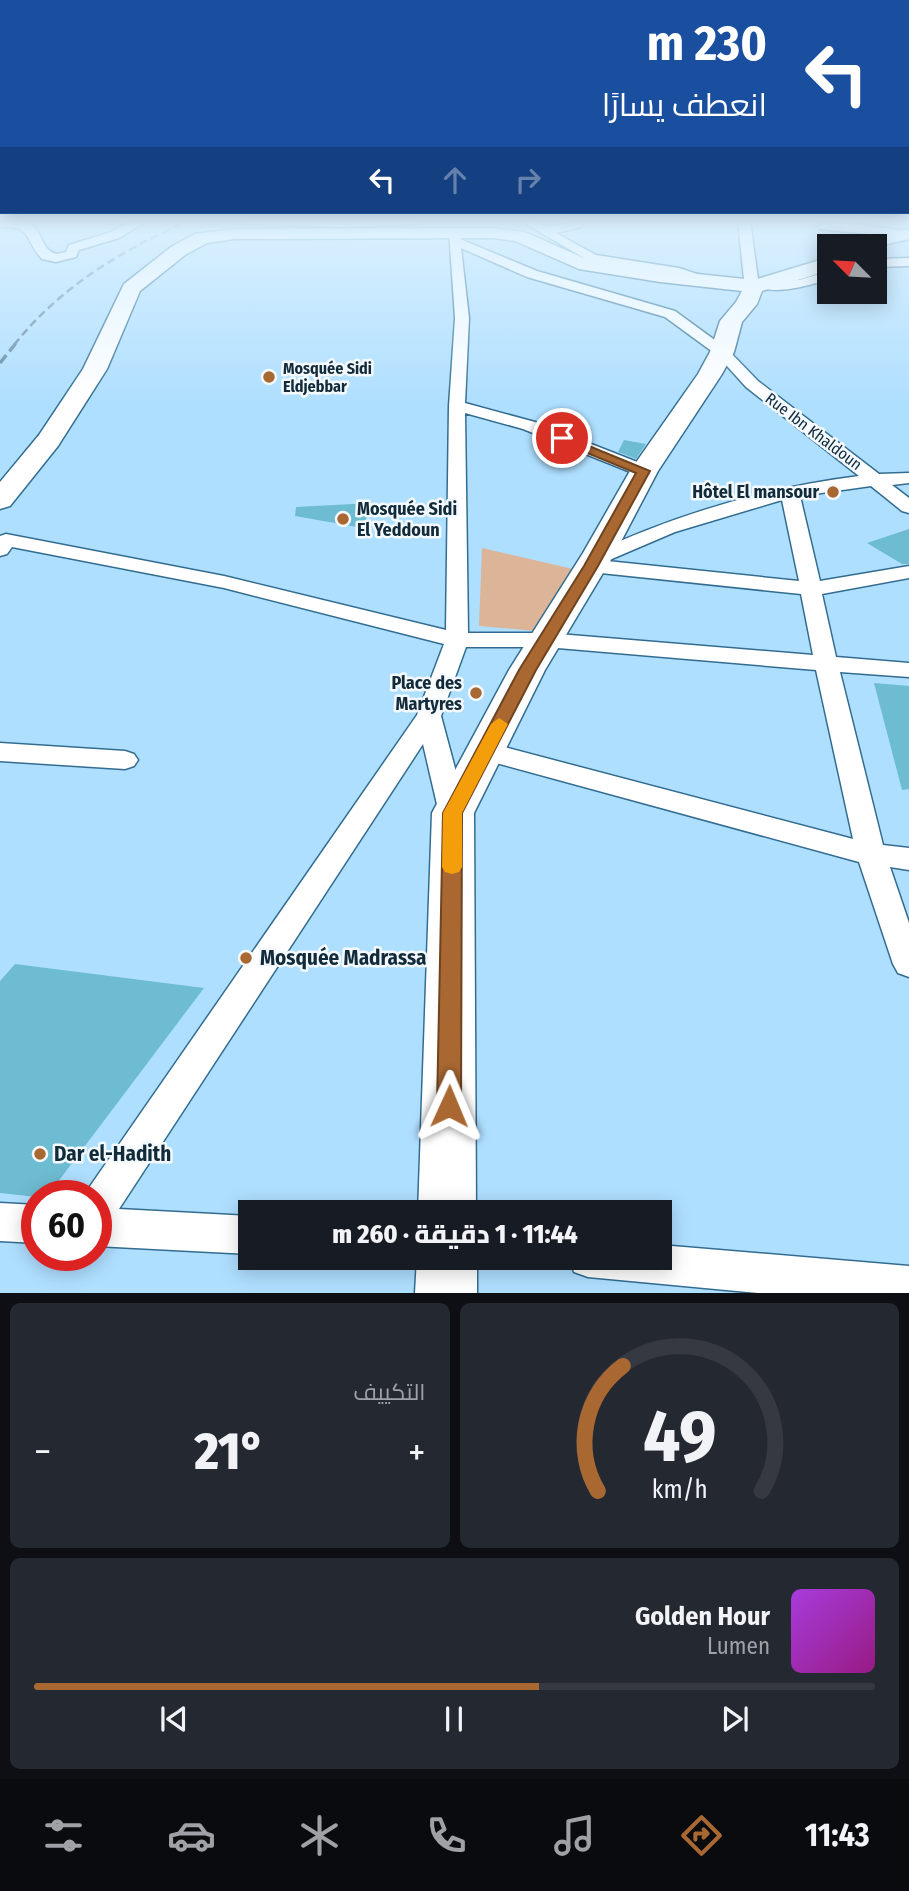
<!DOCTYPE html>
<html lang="ar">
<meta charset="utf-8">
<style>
:root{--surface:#171b24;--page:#242831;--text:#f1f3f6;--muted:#9ea1a6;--line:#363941;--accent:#a96832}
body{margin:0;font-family:"Fira Sans Condensed",Cairo,sans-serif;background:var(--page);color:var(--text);direction:rtl;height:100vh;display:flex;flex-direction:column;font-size:26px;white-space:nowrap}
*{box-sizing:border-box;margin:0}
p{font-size:23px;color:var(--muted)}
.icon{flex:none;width:38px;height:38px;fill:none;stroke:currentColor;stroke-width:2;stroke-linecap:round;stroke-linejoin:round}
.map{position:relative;height:1293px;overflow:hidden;direction:ltr}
.details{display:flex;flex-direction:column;gap:10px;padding:10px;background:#0d0f14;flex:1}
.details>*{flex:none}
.banner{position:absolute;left:0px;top:0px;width:910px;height:214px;box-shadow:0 4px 18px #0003;direction:rtl;background:#1a4fa0;color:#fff;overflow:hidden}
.needle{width:46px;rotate:294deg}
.tools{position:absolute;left:817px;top:234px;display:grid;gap:14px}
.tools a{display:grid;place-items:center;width:70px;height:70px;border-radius:0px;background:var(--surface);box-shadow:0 4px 18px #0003;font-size:35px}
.speed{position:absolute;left:21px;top:1180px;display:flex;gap:14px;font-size:35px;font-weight:700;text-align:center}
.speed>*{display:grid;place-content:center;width:91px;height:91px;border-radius:50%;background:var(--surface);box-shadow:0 4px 18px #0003;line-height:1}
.speed .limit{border:10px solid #d22;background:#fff;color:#111}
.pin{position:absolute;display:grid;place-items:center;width:60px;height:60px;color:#fff;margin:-30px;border:4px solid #fff;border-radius:50%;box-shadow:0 2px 7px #0007}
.me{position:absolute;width:77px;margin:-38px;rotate:1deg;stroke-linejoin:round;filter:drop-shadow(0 0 5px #0008)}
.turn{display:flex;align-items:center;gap:24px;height:147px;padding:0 28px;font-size:32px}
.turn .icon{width:91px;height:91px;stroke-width:2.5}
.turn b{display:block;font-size:49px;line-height:60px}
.lanes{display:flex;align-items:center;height:66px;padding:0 28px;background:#0003;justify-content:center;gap:35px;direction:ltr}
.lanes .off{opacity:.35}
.big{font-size:52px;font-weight:800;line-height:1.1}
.details .card{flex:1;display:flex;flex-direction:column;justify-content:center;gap:10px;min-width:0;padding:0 24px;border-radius:10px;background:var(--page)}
.details .dial{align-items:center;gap:0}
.dial svg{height:182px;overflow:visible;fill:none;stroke:var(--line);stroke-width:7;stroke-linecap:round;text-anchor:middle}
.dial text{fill:var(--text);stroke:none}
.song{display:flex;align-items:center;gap:21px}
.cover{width:84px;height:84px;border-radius:10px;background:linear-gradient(135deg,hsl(280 70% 55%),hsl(310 70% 35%))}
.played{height:7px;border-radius:4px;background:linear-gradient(90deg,var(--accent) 60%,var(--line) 60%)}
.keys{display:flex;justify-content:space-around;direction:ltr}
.heat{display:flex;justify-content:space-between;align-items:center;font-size:38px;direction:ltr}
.details .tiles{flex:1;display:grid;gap:10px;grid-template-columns:1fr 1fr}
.card:last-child{grid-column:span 2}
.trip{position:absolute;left:238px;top:1200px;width:434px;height:70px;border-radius:0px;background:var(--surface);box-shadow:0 4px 18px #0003;font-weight:800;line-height:70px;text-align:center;direction:rtl}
.tabs{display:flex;height:112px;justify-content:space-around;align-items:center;background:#090b0e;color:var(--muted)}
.tabs .icon{width:49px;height:49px}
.tabs .on{color:var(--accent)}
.tabs b{font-size:32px;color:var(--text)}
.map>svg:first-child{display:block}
.green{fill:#dcb497}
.building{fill:#6ebcd2}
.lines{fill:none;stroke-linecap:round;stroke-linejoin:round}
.street-casing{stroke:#326d91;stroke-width:3}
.primary-casing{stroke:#326d91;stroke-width:3}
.street{fill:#fff;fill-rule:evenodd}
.primary{fill:#fff;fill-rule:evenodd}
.rail-far1{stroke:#62879f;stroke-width:2.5;stroke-dasharray:8 4.5;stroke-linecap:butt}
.rail{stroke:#62879f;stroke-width:3.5;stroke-dasharray:10 5;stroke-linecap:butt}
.route{fill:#a96832;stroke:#6e4420;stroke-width:2}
.slow{fill:#f59e0b}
.poi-dot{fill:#a96832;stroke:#f4f9fe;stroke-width:2.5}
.labels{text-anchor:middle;stroke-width:5;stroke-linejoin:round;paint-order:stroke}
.far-poi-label{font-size:16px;font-weight:bold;fill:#122b3a;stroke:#f4f9fe;text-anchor:start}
.far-street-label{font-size:16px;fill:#122b3a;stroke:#f4f9fe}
.poi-label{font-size:18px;font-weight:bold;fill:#122b3a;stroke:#f4f9fe;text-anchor:end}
.near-poi-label{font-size:21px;font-weight:bold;fill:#122b3a;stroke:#f4f9fe;text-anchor:start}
</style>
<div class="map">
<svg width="909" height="1293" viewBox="0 0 909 1293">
<rect width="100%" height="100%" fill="#afdfff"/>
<path class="green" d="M 482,548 L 573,569 L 536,631 L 479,626 Z"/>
<path class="building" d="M 624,440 L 646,444 L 636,459 L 618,452 Z
M 372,503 L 363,528 L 295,516 L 296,507 Z
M 909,529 L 909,564 L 902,564 L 867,543 Z
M 874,683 L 909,686 L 909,789 L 902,790 Z
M 15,964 L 204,988 L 48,1195 L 37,1197 L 0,1193 L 0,981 Z"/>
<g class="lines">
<g class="street-casing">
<path id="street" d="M 0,221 C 9,221 22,219 30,224 C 43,231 41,250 56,254 L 66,252 L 69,245 L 111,232 L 132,221 L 147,221 L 119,238 L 79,250 L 76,257 L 56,262 L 42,259 C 24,240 33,225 0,227 Z
M 242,221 L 425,221 L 419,224 L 344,227 L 248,224 Z
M 521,221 L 536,221 L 547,227 L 584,221 L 580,227 L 556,233 L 596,255 L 679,268 L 718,281 L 711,285 L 678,276 L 589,261 Z
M 738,221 L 750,221 L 758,279 L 751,283 L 744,279 Z
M 824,223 L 857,224 L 907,231 L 909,238 L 820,229 L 818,227 Z
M 449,230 L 457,230 L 460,239 L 537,271 L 675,311 L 727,349 L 758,381 L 879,474 L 909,473 L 909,483 L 892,485 L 909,498 L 909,513 L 902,511 L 871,486 L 800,496 L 820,581 L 909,566 L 909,578 L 822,594 L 836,657 L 909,663 L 909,677 L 840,672 L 883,845 L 909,848 L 909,870 L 890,867 L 909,923 L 909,977 L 898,973 L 893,964 L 859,862 L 485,760 L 476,757 L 472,751 L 476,745 L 485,742 L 853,839 L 816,670 L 546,647 L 466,647 L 441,716 L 467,813 L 463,820 L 453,823 L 443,820 L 439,813 L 423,744 L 119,1209 L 250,1216 L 250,1254 L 96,1246 L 96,1195 L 84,1195 L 417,715 L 444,644 L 224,588 L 12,547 L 7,554 L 0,556 L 0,536 L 6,534 L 224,576 L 446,630 L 449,406 L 455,318 ZM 461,248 L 527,277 L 665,317 L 717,355 L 746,387 L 859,476 C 763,488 674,515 587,556 L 581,566 L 584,570 L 591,572 L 801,594 L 813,655 L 546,633 L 468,633 L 465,413 L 523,429 L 638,475 L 650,475 L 653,471 L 650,467 L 535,422 L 465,403 L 469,318 ZM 782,500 L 799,581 L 607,561 L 675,532 Z
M 909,258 L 909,266 L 875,267 L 875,259 Z
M 830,271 L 830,279 C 813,284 773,297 758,285 L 765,281 L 799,280 Z
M 0,743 L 125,751 L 134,754 L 138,760 L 134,766 L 125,769 L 0,761 Z
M 0,1203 L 37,1205 L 37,1243 L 0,1241 Z
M 660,1245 L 909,1266 L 909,1293 L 758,1293 L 588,1277 L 574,1272 L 569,1258 L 660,1258 Z"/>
</g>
<g class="primary-casing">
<path id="primary" d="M 492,228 L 525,232 L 584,258 L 660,270 L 754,280 L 830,257 L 830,270 L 762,291 L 757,304 L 742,322 L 734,352 L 722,374 L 658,471 L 615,553 L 545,670 L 474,813 L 476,1213 L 418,1213 L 432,813 L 509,670 L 583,553 L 630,471 L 698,374 L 710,352 L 720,321 L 736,302 L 742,291 L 660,282 L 579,269 L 515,241 L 492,238 L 234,239 L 207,243 L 185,255 L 140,291 L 107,369 L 58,446 L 10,506 L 0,509 L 0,482 L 39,435 L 83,369 L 124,284 L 171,247 L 195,234 L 234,229 Z
M 909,229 L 909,239 L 875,247 L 841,247 L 843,243 Z
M 417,1258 L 477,1258 L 477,1293 L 415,1293 Z"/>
</g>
<use href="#street" class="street"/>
<use href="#primary" class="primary"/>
<path class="rail-far1" d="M 14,345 C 61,286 120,252 187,221"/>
<path class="rail" d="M 0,363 L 16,343"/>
</g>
<linearGradient id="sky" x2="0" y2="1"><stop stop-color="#81a6af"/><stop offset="0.55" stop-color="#dbf1ff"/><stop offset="1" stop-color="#dbf1ff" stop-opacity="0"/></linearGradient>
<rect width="909" height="402" fill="url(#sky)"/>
<path class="route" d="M 562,435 L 650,471 L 598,566 L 536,670 L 462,813 L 461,1106 L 458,1114 L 449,1118 L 440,1114 L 437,1106 L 443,813 L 519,670 L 584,566 L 636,473 L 558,441 L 556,438 Z"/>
<path class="slow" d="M 499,718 L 508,724 L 462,813 L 462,867 L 459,872 L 452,874 L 445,872 L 442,867 L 443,813 L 491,724 Z"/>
<g class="poi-dot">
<circle cx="269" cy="377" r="7"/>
<circle cx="833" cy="492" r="7"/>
<circle cx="343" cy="519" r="7"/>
<circle cx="476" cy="693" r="7"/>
<circle cx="246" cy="958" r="7"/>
<circle cx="40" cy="1154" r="7"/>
</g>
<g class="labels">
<g class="far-poi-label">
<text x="283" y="374">Mosquée Sidi<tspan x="283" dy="18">Eldjebbar</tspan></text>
</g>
<g class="far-street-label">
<text transform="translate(814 431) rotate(37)" y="6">Rue Ibn Khaldoun</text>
</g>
<g class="poi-label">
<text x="819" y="498">Hôtel El mansour</text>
<text x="357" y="515" text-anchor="start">Mosquée Sidi<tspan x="357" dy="21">El Yeddoun</tspan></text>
<text x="462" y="689">Place des<tspan x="462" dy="21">Martyres</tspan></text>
</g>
<g class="near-poi-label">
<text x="260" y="965">Mosquée Madrassa</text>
<text x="54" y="1161">Dar el-Hadith</text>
</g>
</g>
</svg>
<div class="tools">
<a><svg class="needle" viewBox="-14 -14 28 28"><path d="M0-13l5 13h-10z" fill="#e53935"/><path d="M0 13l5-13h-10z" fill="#9ea1a6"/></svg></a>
</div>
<div class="speed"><div class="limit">60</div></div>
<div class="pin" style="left:562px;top:438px;background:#d93025"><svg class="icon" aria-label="arrive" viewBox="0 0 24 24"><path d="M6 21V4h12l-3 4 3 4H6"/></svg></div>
<svg class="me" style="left:449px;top:1106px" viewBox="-20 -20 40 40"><path d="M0-17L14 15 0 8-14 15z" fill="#a96832" stroke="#fff" stroke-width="4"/></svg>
<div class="trip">11:44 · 1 دقيقة · 260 m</div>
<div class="banner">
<div class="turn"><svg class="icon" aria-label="left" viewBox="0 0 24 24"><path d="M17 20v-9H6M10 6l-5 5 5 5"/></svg><div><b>230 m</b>انعطف يسارًا</div></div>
<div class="lanes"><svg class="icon" aria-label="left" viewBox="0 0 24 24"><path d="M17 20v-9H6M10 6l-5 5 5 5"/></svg><svg class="icon off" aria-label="ahead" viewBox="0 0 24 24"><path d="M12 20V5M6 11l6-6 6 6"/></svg><svg class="icon off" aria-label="right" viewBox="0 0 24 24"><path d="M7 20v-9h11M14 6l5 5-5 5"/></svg></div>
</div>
</div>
<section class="details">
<div class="tiles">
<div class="card dial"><svg viewBox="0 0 100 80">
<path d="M14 69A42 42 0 1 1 86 69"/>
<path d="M14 69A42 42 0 0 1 25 14" stroke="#a96832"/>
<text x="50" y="56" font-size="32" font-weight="700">49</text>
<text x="50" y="72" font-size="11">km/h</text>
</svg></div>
<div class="card"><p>التكييف</p>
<div class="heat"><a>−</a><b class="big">21°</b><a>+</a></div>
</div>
<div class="card">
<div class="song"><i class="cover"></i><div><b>Golden Hour</b><p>Lumen</p></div></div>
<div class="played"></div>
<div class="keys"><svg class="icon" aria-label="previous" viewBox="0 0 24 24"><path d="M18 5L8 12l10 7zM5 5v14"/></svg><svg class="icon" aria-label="pause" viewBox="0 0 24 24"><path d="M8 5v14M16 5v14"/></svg><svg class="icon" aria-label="next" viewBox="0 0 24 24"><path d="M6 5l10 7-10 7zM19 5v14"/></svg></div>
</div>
</div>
</section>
<nav class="tabs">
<b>11:43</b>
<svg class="icon on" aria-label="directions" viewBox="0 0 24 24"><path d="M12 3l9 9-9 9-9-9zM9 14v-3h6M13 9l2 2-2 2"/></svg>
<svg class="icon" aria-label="music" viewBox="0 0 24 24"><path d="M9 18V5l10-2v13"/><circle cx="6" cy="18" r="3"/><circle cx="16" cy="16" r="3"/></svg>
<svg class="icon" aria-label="phone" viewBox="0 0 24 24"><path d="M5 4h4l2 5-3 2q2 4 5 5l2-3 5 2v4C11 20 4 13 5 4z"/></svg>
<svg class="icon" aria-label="climate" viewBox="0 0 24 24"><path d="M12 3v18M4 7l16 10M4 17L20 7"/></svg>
<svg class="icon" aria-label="car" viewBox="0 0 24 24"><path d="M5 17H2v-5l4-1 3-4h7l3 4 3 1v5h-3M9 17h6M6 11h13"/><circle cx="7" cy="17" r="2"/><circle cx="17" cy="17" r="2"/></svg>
<svg class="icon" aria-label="filters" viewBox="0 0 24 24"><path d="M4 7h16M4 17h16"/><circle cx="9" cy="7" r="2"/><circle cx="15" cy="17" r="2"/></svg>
</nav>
